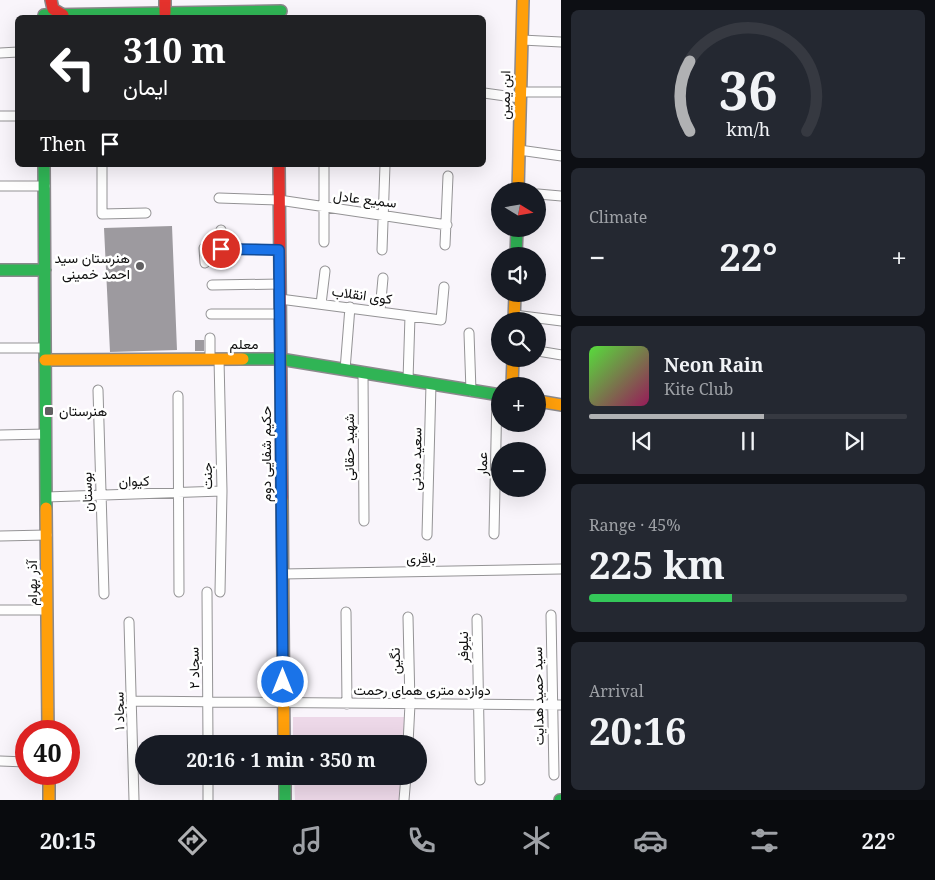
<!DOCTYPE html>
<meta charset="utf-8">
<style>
:root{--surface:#171b24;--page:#242831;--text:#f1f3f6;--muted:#9ea1a6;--line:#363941;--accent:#b0b1b3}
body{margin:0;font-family:"Noto Serif",Vazirmatn,serif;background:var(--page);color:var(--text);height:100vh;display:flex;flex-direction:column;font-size:19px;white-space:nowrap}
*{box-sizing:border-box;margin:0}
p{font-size:16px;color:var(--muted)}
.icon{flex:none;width:28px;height:28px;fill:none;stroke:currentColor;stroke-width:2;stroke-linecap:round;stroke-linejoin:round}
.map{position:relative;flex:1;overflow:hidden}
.drawer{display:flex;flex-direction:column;gap:10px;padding:10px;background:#0d0f14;width:374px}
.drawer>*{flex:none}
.banner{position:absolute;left:15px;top:15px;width:471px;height:152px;border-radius:8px;box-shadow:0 5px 20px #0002;background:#202124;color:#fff;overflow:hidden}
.needle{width:32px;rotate:101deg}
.buttons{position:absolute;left:491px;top:182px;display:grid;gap:10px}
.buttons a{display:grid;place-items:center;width:55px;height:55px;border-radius:50%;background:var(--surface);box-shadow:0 5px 20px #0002;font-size:25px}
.speed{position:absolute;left:15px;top:720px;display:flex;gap:10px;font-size:25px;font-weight:700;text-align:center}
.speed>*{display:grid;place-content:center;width:65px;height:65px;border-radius:50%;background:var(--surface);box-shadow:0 5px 20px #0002;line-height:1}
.speed .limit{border:8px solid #d22;background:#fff;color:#111}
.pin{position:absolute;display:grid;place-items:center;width:42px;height:42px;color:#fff;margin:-21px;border:2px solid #fff;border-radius:50%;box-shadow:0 1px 5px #0007}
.me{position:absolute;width:55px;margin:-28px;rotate:0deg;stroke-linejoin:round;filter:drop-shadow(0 0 4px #0008)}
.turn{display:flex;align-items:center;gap:18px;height:105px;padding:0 25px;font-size:22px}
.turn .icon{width:65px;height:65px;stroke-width:2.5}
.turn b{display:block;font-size:35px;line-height:42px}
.then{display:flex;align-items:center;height:48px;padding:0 25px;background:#0003;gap:10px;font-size:19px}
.big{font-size:38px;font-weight:700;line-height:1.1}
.drawer .card{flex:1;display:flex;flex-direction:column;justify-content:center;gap:8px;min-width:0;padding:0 18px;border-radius:8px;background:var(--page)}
.drawer .dial{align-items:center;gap:0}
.dial svg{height:130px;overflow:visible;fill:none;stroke:var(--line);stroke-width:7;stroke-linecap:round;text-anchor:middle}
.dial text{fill:var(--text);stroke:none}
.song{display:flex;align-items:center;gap:15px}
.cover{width:60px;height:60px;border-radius:8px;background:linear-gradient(135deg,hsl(110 70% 55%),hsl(330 70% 35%))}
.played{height:5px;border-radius:2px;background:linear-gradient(90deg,var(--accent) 55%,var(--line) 55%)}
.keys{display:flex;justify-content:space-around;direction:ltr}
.heat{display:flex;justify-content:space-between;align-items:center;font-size:28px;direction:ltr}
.charge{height:8px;border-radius:4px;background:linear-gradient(90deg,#34c759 45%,var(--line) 0)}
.trip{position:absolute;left:135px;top:735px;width:292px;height:50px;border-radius:25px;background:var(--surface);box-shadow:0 5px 20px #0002;font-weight:700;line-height:50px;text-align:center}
.tabs{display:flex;height:80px;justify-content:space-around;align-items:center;background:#090b0e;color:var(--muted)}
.tabs .icon{width:35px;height:35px}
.tabs .current{color:var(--accent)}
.tabs b{font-size:22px;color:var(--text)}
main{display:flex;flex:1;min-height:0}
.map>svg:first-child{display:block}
.green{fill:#edd8e8}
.building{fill:#9d9a9f}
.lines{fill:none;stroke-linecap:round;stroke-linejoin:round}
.street-casing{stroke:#949395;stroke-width:11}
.fast-casing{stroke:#8b898c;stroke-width:14}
.slow-casing{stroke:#8b898c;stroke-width:14}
.jam-casing{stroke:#8b898c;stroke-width:14}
.street{stroke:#fefefe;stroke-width:9}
.fast{stroke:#30b455;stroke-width:11}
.slow{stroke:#ff9f0a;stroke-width:11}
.jam{stroke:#e5322d;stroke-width:11}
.route-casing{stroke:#114b97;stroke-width:12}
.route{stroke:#1a73e8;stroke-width:9}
.poi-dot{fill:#616062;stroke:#fff;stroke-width:2}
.labels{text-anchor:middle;stroke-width:5;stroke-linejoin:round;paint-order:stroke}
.street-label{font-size:14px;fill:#0f0f0f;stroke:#fff}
.poi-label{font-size:14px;fill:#0f0f0f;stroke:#fff;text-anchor:end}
</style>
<main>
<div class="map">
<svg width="562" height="800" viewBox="0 0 562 800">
<rect width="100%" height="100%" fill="#f9f5fb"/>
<path class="green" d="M 293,717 L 404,717 L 403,744 L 293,744 Z
M 294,776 L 401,776 L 400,800 L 295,800 Z"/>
<path class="building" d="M 172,226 L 177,350 L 110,352 L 104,228 Z
M 195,340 L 204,340 L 204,351 L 195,351 Z"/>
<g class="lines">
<g class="street-casing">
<path id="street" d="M 522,40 L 562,42
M 0,53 L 18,52
M 520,92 L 562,92
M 484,93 L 520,98
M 0,116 L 18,116
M 519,150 L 562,156
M 102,165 L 102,214 L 146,213
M 0,186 L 45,186
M 538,194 L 562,196
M 219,198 L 279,200 L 447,225
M 221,230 L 221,249
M 324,242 L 324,165
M 445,245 L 448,176
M 382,250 L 385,165
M 205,263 L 204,248 L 279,250
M 212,285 L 280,284
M 280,299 L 441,320 L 444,287
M 321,304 L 325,271
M 380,311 L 383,278
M 211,314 L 280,314
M 514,315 L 562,321
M 469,333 L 471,391
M 210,338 L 210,359
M 0,348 L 45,348
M 538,351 L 562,355
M 219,359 L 222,491 L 220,592
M 345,370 L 350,307
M 363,372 L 364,521
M 408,380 L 410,316
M 98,390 L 104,594
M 178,396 L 179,592
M 0,435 L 46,434
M 46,497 L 222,491
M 494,534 L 497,395
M 427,535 L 431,384
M 0,536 L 47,535
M 282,574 L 562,569
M 207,592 L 208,744
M 0,610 L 46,610
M 346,612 L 347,704
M 551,615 L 554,775
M 477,619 L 480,780
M 129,622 L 134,800
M 132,701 L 562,705
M 408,744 L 410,704 L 408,617
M 0,761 L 26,762
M 208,800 L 208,776
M 404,800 L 406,776"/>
</g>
<g class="fast-casing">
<path id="fast" d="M 44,15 L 281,11
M 44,165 L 46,508
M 516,256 L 517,229
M 0,270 L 45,270
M 243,359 L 280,359 L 500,395
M 285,776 L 285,800
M 560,800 L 562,800"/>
</g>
<g class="slow-casing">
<path id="slow" d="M 518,191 L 523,0
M 514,321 L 515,294
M 45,360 L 243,359
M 512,386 L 513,359
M 538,401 L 562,405
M 282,498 L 284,744
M 46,508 L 48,731
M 49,774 L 49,800"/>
</g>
<g class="jam-casing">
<path id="jam" d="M 51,0 L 53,9 L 63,15
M 165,0 L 165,13
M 279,165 L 282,498"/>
</g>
<use href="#street" class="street"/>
<use href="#fast" class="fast"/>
<use href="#slow" class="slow"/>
<use href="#jam" class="jam"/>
</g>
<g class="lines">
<g class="route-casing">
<path id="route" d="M 221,249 L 279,250 L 283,682"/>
</g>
<use href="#route" class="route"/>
</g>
<g class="poi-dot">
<circle cx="140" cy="266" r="5"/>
<rect x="44" y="406" width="10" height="10" rx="2.5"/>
</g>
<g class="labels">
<g class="street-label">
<text transform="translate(505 95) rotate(-89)" y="5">ابن یمین</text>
<text transform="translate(365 199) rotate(7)" y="5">سمیع عادل</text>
<text transform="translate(362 295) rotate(8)" y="5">کوی انقلاب</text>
<text x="244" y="349">معلم</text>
<text transform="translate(349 447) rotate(-90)" y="5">شهید حقانی</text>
<text transform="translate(266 454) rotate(-90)" y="5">حکیم شفایی دوم</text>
<text transform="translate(416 459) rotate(-89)" y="5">سعید مدنی</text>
<text transform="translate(482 464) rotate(-89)" y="5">عمار</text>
<text transform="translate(207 476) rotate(-91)" y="5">جنت</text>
<text transform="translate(134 481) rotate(-2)" y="5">کیوان</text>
<text transform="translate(87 492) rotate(-92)" y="5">بوستان</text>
<text transform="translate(421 558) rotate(-1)" y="5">باقری</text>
<text transform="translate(32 583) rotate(-90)" y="5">آذر بهرام</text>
<text transform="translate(463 647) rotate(-90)" y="5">نیلوفر</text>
<text transform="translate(395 661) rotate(-91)" y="5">نگین</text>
<text transform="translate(194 668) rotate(-91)" y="5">سجاد ۲</text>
<text x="422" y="695">دوازده متری همای رحمت</text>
<text transform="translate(538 696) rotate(-91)" y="5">سید حمید هدایت</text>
<text transform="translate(119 711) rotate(-91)" y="5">سجاد ۱</text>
</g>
<g class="poi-label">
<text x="130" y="263">هنرستان سید<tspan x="130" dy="16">احمد خمینی</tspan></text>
<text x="59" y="416" text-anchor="start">هنرستان</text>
</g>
</g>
</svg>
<div class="buttons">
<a><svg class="needle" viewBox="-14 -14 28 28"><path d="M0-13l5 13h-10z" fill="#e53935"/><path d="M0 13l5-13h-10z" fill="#9ea1a6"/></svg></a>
<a><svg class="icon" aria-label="sound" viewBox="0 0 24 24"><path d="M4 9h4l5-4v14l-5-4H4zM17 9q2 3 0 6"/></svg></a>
<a><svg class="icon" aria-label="search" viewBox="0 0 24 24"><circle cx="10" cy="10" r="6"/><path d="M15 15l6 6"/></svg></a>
<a>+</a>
<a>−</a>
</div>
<div class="speed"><div class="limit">40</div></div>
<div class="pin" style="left:221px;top:249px;background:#d93025"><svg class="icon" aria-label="arrive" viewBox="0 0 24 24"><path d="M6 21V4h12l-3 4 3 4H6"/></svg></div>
<svg class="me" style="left:283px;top:682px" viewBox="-20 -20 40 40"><circle r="17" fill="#1a73e8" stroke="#fff" stroke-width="3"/><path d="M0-11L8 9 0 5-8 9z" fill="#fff"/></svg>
<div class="trip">20:16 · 1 min · 350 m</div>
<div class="banner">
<div class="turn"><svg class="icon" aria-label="left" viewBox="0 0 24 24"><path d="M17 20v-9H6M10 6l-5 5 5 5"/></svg><div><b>310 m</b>ایمان</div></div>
<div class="then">Then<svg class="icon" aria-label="arrive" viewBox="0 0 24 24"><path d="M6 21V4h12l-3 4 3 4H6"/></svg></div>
</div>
</div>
<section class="drawer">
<div class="card dial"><svg viewBox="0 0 100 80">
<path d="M14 69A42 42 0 1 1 86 69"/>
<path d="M14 69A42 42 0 0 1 14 26" stroke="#b0b1b3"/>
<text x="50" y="56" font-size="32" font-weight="700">36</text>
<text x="50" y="72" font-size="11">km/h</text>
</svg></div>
<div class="card"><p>Climate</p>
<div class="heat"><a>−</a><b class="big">22°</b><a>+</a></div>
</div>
<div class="card">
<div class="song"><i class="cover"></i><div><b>Neon Rain</b><p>Kite Club</p></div></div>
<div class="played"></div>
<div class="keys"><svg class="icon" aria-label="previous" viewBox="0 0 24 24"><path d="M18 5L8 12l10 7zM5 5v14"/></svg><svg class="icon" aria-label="pause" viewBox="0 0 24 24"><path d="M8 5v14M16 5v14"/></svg><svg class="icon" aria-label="next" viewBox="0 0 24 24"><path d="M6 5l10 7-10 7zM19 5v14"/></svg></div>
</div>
<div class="card"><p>Range · 45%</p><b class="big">225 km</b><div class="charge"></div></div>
<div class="card"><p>Arrival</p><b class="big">20:16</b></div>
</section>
</main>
<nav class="tabs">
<b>20:15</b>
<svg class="icon current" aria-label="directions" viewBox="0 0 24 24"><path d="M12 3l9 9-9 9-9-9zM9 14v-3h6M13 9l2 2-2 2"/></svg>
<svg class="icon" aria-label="music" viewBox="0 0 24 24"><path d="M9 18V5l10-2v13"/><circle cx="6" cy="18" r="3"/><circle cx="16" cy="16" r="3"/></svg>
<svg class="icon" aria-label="phone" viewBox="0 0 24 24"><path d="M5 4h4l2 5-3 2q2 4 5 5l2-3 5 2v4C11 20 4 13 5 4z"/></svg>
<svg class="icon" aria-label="climate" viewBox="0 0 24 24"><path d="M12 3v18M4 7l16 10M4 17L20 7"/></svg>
<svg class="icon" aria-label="car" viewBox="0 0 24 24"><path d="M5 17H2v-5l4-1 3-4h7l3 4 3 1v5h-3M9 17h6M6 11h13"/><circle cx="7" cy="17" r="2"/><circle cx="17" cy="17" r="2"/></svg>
<svg class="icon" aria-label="filters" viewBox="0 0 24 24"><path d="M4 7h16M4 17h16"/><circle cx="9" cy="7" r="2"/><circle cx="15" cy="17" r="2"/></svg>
<b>22°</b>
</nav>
